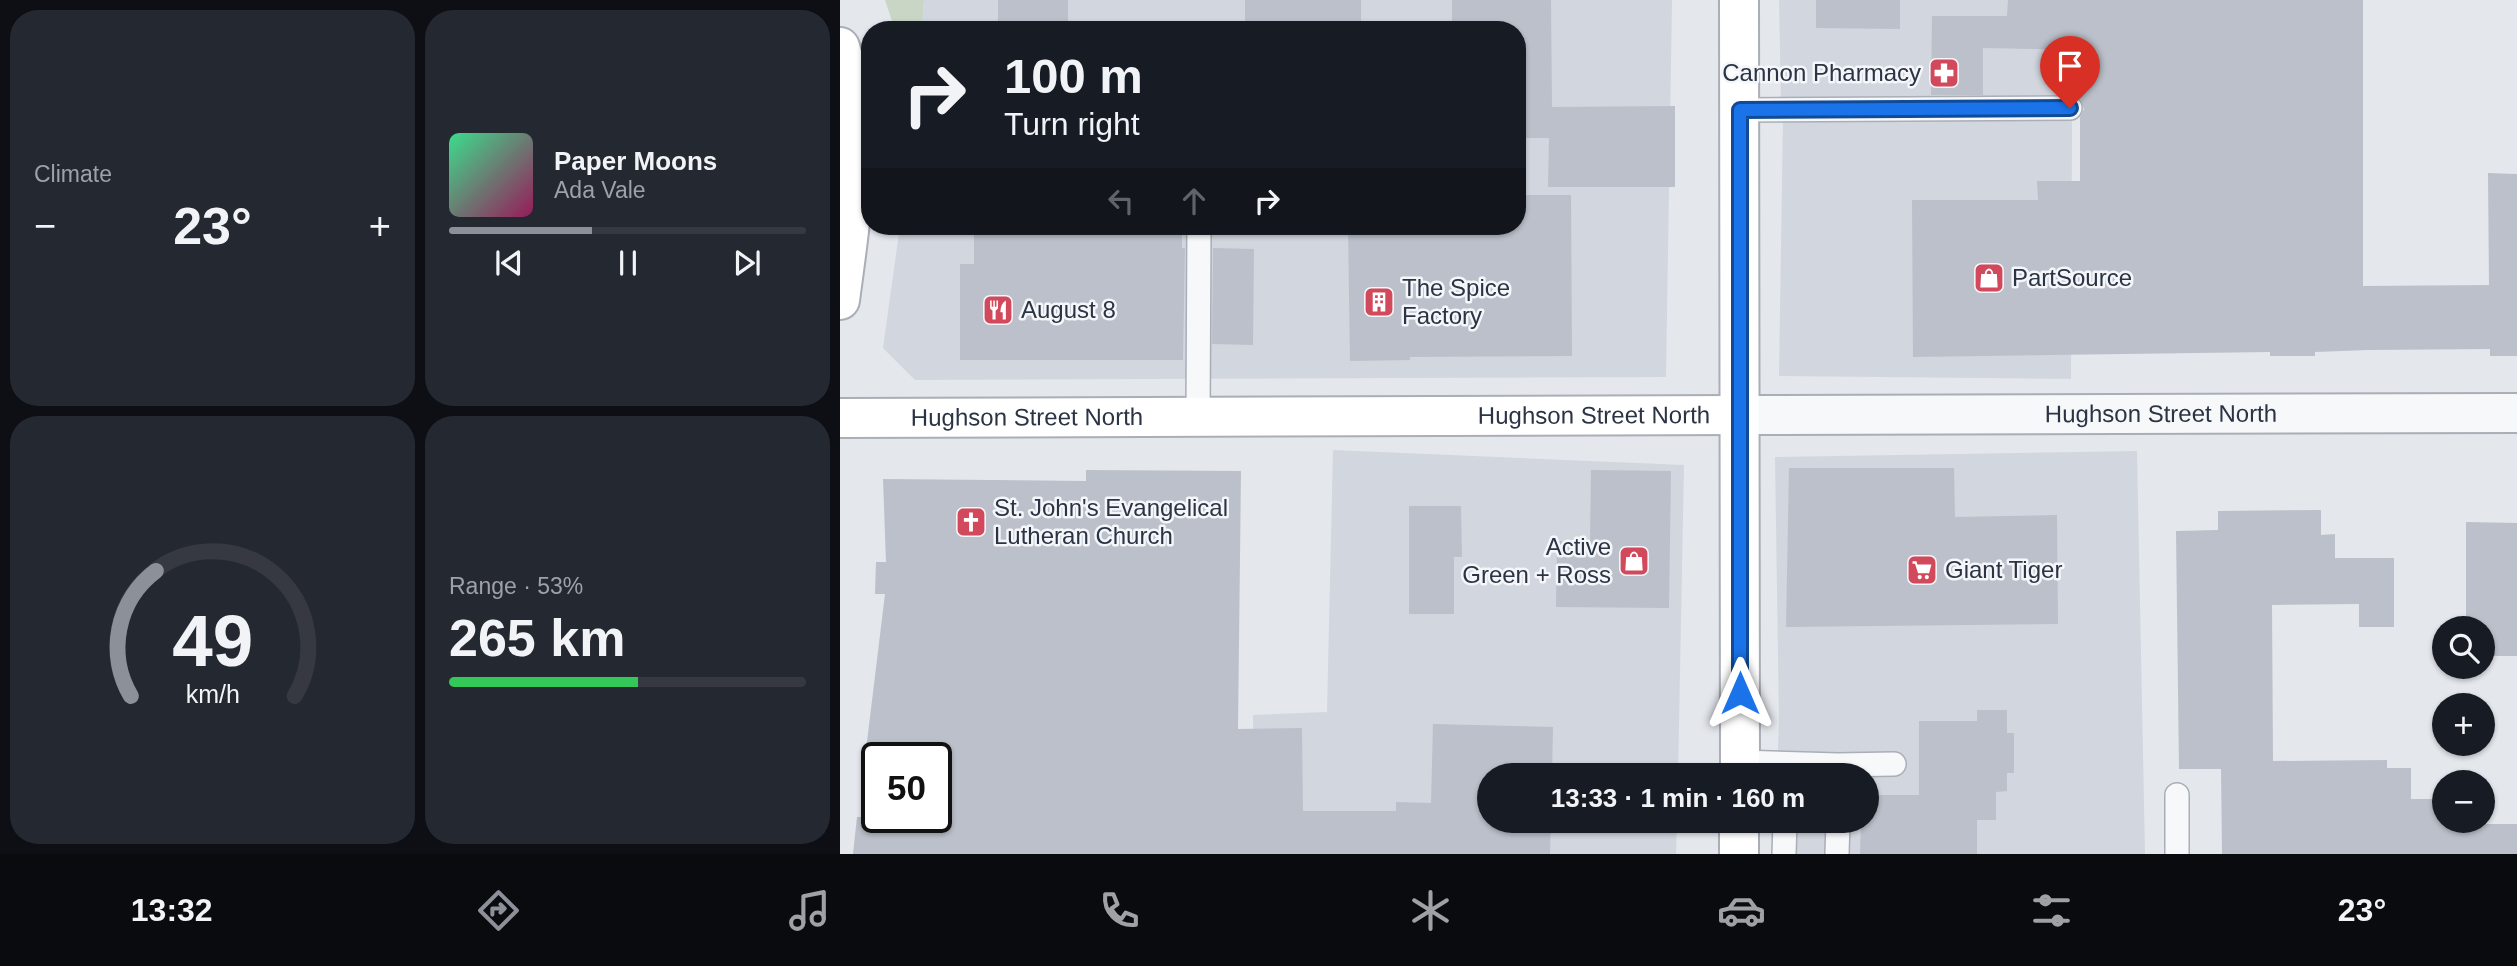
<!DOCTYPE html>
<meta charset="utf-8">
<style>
:root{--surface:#171b24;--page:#242831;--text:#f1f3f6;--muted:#9ea1a6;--line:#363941;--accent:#8c9099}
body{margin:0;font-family:Helvetica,sans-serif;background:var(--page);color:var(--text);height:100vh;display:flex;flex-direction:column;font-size:26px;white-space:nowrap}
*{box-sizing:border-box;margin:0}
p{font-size:23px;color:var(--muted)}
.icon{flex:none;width:38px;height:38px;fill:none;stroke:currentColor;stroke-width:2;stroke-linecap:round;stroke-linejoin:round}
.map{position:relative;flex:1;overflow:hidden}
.side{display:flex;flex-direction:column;gap:10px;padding:10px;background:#0d0f14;width:840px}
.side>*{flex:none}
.hud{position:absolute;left:21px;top:21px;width:665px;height:214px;border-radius:28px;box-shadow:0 2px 5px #0004;background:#171b24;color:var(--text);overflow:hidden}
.fabs{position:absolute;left:1592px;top:616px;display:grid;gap:14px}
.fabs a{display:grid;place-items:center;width:63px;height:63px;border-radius:50%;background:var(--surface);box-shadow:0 2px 5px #0004;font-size:35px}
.speed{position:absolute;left:21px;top:742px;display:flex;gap:14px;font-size:35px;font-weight:700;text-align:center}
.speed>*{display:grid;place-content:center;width:91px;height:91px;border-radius:50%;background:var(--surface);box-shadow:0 2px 5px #0004;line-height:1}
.speed .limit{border:4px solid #111;border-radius:10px;background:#fff;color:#111}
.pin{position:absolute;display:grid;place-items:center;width:60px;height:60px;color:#fff;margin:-72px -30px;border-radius:50% 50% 50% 0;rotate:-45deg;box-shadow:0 0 7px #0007}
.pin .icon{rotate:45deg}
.me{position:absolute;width:77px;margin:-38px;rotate:0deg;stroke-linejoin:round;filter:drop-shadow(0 0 5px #0008)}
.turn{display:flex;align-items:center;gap:24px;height:147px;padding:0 28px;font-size:32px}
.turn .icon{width:91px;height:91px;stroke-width:2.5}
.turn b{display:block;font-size:49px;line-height:60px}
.lanes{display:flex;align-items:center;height:66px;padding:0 28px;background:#0003;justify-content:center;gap:35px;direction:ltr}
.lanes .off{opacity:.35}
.big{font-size:52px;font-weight:700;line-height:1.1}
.side .widget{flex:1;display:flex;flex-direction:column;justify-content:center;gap:10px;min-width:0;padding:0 24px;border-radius:28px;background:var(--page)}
.side .dial{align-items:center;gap:0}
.dial svg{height:182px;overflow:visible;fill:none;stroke:var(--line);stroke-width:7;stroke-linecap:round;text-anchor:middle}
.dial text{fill:var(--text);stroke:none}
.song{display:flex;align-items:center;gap:21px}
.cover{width:84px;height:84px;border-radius:10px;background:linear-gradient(135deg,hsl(150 70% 55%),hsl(330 70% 35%))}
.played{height:7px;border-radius:4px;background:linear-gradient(90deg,var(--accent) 40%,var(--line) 40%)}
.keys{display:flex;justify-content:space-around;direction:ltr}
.heat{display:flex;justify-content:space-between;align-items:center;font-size:38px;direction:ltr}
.charge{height:10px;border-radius:5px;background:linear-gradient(90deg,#34c759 53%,var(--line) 0)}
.side .tiles{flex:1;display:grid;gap:10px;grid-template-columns:repeat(2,1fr)}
.trip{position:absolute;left:637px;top:763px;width:402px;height:70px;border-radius:35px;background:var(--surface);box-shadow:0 2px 5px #0004;font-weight:700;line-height:70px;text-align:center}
.tab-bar{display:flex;height:112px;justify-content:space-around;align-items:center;background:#090b0e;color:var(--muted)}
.tab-bar .icon{width:49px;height:49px}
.tab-bar .selected{color:var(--accent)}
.tab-bar b{font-size:32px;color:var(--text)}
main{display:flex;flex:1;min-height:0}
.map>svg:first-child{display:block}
.built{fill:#d2d6de}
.green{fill:#c9d6c5}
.building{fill:#bbc0ca}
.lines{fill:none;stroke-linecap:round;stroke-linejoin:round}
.lane-casing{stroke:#a9aeb7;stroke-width:26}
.street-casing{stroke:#a9aeb7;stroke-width:42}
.secondary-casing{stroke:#a9aeb7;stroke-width:42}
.lane{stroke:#f7f8fa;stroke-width:23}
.street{stroke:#f7f8fa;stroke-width:38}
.secondary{stroke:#fff;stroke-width:38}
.route-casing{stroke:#114b97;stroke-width:18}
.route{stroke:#1a73e8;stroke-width:12}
.labels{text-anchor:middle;stroke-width:5;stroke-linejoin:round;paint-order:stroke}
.poi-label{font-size:24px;fill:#2b3445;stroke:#f4f6f9;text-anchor:start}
.street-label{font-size:24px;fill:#2b3445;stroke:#f4f6f9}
</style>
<main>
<section class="side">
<div class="tiles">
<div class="widget"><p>Climate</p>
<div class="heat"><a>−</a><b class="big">23°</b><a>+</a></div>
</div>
<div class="widget">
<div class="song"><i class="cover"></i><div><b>Paper Moons</b><p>Ada Vale</p></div></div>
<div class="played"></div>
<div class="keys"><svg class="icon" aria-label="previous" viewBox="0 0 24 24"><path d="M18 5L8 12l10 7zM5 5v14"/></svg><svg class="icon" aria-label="pause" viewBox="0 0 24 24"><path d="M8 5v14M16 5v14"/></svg><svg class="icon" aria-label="next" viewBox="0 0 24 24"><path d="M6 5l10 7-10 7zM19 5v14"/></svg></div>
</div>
<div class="widget dial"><svg viewBox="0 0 100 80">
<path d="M14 69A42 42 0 1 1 86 69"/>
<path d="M14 69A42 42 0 0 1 25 14" stroke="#8c9099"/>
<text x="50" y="56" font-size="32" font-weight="700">49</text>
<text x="50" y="72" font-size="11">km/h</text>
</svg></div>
<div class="widget"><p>Range · 53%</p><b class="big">265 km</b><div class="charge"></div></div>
</div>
</section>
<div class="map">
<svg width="1677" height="854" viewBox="0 0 1677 854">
<rect width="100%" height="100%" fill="#e4e7ec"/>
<path class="built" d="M 84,0 L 832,0 L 826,377 L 75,380 L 43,348 L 60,226 L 677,226 L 677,30 L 82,30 Z
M 939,0 L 1234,0 L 1232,98 L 941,100 Z
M 1232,117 L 1231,379 L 939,376 L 943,119 Z
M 493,450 L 844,465 L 838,775 L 649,775 L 649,821 L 837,821 L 836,854 L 414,854 L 413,715 L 487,712 Z
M 1297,451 L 1305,854 L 933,854 L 934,821 L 1027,821 L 1027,775 L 937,775 L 939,721 L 935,457 Z"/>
<path class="green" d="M 45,0 L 84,0 L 82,30 L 55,30 Z"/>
<path class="building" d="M 158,0 L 228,0 L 228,30 L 158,30 Z
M 405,0 L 521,0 L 521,30 L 405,30 Z
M 612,0 L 711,0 L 712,107 L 835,106 L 835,187 L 708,187 L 709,138 L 677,138 L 677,30 L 612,30 Z
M 976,0 L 1060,0 L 1060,29 L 976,28 Z
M 1168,0 L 1523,0 L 1523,286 L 1649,285 L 1648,173 L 1677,174 L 1677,356 L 1650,356 L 1650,349 L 1528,350 L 1475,352 L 1475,356 L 1430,356 L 1430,352 L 1073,357 L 1072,200 L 1198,200 L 1197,181 L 1240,181 L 1240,117 L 1244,109 L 1240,99 L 1240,50 L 1143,48 L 1143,95 L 1091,95 L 1092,16 L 1167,16 Z
M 677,195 L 731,195 L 732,356 L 570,357 L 570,360 L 510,361 L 508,226 L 677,226 Z
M 134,226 L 342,226 L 342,248 L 345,248 L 343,360 L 120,360 L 120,264 L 134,264 Z
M 373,248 L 414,249 L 413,345 L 372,344 Z
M 949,468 L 1114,468 L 1115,517 L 1217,515 L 1218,624 L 946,627 Z
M 246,470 L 401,471 L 398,729 L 462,728 L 463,811 L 556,811 L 556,802 L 591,803 L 593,724 L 713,727 L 712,775 L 649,775 L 649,821 L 711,821 L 710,854 L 13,854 L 17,817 L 96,817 L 96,758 L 25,758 L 45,594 L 35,594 L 36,562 L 46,562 L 43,479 L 246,481 Z
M 751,470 L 831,471 L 829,608 L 716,607 L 717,541 L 750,542 Z
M 569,506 L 621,506 L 622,557 L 614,557 L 614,614 L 569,614 Z
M 1481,510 L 1481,535 L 1495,534 L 1495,558 L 1554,558 L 1554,627 L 1519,627 L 1519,604 L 1432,605 L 1433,761 L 1547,760 L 1547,768 L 1571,768 L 1571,799 L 1605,799 L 1605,821 L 1632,821 L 1632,824 L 1677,824 L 1677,854 L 1382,854 L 1381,769 L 1339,769 L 1336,531 L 1378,530 L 1378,511 Z
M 1626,522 L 1677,523 L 1677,656 L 1643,656 L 1643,628 L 1626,628 Z
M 1137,710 L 1167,710 L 1167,733 L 1174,733 L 1174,773 L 1167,773 L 1167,791 L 1156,792 L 1156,820 L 1137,820 L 1137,854 L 1020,854 L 1021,821 L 1027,821 L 1027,795 L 1079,795 L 1079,721 L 1137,721 Z"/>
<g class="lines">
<g class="lane-casing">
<path id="lane" d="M 900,110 L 1230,108
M 358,417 L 359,226
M 900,762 L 998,765 L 998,775
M 998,765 L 1054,764
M 944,854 L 945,821
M 997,854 L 998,821
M 1337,854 L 1337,795"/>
</g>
<g class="street-casing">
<g id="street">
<path id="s1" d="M 899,415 L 1677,413"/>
</g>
</g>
<g class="secondary-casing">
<g id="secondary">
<path d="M 899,0 L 900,775"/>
<path d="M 0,47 C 26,128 11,217 0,300"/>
<path id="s2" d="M 0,418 L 899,415"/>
<path d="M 899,854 L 899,821"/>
</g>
</g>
<use href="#lane" class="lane"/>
<use href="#street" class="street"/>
<use href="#secondary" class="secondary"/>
</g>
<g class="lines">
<g class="route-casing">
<path id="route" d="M 900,693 L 900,110 L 1230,108"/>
</g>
<use href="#route" class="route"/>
</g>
<defs>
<g id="pharmacy-square" transform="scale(1.575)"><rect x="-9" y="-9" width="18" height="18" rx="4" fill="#d1495b" stroke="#f4f6f9"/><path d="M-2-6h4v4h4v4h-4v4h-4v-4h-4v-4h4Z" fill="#fff"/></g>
<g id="shop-square" transform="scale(1.575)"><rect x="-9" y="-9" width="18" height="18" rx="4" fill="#d1495b" stroke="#f4f6f9"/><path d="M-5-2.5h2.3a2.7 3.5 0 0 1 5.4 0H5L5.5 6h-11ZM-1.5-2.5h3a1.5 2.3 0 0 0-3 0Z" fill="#fff"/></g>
<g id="building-square" transform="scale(1.575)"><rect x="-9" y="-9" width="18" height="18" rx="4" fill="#d1495b" stroke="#f4f6f9"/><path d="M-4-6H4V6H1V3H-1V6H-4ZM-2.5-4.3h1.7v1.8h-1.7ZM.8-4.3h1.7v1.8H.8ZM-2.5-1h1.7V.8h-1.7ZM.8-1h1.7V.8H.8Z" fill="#fff"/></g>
<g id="restaurant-square" transform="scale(1.575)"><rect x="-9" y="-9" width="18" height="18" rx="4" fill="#d1495b" stroke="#f4f6f9"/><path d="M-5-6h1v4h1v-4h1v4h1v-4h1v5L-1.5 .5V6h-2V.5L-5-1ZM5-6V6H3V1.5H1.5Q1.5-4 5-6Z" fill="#fff"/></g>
<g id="church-square" transform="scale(1.575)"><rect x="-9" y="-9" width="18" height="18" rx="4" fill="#d1495b" stroke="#f4f6f9"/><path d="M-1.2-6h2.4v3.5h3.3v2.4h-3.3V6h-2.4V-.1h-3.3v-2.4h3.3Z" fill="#fff"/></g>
<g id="supermarket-square" transform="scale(1.575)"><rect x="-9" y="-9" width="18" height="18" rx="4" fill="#d1495b" stroke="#f4f6f9"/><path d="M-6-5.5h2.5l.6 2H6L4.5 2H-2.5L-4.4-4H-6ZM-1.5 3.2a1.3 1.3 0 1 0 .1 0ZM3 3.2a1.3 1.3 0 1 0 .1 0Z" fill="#fff"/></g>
</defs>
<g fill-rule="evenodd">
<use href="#pharmacy-square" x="1104" y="73"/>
<use href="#shop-square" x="1149" y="278"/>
<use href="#building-square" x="539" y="302"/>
<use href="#restaurant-square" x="158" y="310"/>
<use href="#church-square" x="131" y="522"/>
<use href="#shop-square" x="794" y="561"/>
<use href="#supermarket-square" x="1082" y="570"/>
</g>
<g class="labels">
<g class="poi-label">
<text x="1081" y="81" text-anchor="end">Cannon Pharmacy</text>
<text x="1172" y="286">PartSource</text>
<text x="562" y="296">The Spice<tspan x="562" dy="28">Factory</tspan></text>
<text x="181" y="318">August 8</text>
<text x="154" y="516">St. John's Evangelical<tspan x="154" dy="28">Lutheran Church</tspan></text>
<text x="771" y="555" text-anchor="end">Active<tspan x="771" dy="28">Green + Ross</tspan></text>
<text x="1105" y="578">Giant Tiger</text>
</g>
<g class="street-label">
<text dy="8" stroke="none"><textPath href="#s1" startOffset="422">Hughson Street North</textPath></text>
<text dy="8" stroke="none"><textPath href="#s2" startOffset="754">Hughson Street North</textPath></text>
<text dy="8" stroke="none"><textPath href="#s2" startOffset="187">Hughson Street North</textPath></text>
</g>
</g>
</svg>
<div class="fabs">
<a><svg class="icon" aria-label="search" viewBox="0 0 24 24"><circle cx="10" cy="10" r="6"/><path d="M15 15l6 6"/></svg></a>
<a>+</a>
<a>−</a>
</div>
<div class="speed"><div class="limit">50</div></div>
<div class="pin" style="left:1230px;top:108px;background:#d93025"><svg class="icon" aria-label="arrive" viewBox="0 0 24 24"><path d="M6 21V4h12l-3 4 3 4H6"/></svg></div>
<svg class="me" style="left:900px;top:693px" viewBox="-20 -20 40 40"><path d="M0-17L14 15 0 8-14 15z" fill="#1a73e8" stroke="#fff" stroke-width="4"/></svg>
<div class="trip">13:33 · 1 min · 160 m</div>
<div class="hud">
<div class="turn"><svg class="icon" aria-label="right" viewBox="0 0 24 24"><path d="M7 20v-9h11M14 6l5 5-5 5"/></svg><div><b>100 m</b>Turn right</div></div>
<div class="lanes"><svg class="icon off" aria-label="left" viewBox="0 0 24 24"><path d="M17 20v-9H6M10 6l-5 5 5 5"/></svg><svg class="icon off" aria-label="ahead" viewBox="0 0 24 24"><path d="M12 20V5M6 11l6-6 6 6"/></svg><svg class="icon" aria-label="right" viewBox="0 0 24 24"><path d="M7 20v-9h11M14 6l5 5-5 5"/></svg></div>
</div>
</div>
</main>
<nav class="tab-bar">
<b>13:32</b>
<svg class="icon selected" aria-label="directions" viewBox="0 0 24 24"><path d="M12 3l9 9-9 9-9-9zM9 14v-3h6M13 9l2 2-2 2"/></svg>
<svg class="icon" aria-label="music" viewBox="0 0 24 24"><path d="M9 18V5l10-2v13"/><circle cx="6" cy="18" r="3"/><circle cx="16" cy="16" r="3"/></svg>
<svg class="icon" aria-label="phone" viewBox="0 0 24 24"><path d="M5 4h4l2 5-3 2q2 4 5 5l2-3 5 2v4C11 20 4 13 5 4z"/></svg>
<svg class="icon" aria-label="climate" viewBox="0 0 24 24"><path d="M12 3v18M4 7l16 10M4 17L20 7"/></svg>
<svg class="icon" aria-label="car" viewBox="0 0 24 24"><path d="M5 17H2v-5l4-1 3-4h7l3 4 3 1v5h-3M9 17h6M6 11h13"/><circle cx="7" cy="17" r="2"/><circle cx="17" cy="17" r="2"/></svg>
<svg class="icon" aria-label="filters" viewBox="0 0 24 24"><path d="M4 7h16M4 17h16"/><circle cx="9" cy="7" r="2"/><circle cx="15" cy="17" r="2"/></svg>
<b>23°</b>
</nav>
